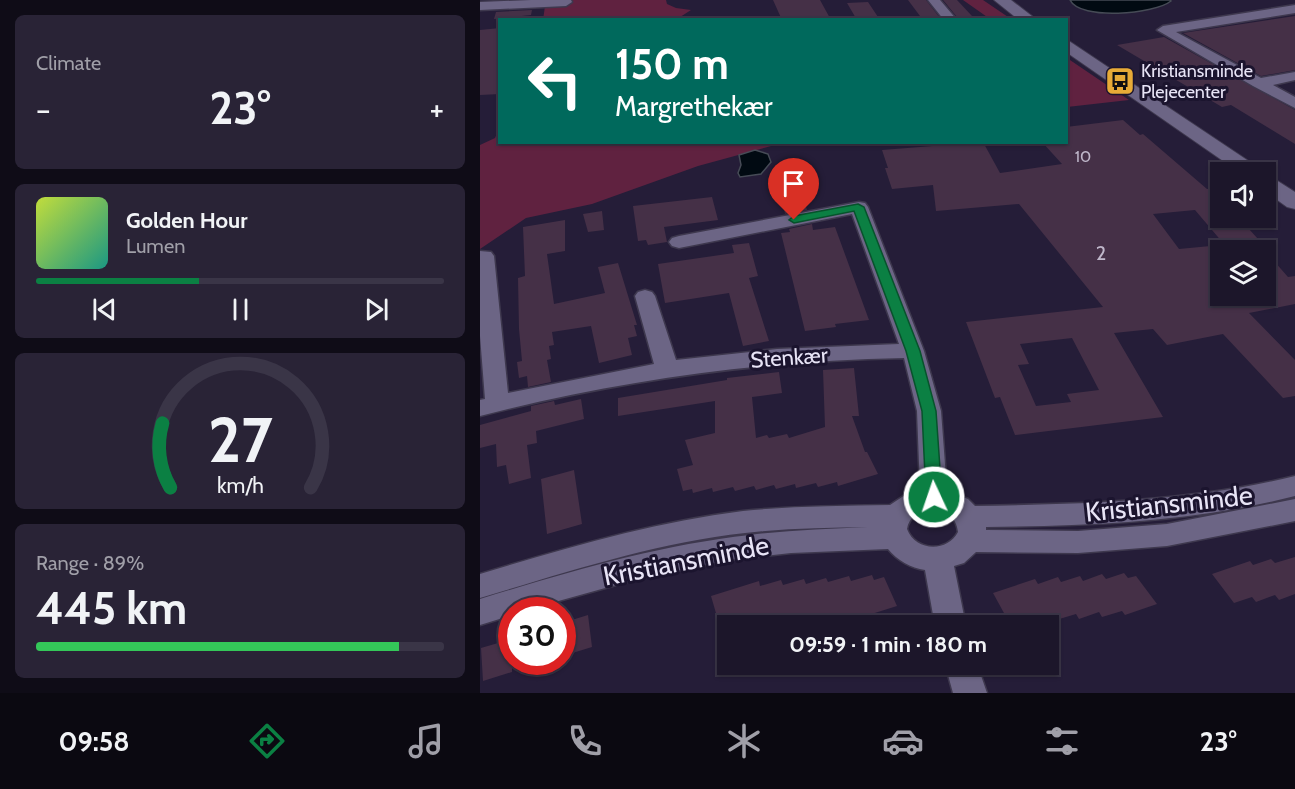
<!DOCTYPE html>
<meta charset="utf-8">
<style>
:root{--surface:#1c162a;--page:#292336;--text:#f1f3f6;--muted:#a09fa8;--line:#3a3547;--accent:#0b8043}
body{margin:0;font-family:Cabin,sans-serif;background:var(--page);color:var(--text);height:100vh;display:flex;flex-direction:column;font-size:22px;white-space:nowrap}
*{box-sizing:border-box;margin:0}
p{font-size:20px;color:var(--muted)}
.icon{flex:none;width:33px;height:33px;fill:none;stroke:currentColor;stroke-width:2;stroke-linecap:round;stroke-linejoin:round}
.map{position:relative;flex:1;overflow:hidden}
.side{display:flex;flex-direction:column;gap:15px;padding:15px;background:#0f0c17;width:480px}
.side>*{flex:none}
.hud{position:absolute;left:18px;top:18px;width:570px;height:126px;border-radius:0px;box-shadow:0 2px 4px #0004,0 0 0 2px var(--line);background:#00695c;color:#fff;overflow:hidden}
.buttons{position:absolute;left:730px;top:162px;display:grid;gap:12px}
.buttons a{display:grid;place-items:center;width:66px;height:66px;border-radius:0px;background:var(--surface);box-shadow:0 2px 4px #0004,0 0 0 2px var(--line);font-size:30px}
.speed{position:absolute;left:18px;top:597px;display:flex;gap:12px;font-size:30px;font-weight:700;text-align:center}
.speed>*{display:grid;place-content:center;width:78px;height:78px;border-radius:50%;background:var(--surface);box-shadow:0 2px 4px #0004,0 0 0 2px var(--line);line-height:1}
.speed .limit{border:9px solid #d22;background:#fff;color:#111}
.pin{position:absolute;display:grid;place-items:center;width:51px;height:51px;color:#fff;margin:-62px -26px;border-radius:50% 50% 50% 0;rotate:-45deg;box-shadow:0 0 6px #0007}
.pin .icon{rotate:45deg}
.me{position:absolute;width:66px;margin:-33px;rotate:357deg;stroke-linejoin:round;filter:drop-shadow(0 0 4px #0008)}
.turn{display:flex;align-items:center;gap:21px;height:126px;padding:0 18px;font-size:27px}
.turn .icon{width:78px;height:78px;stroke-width:2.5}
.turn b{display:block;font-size:42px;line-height:51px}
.big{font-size:45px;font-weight:700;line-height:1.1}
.side .card{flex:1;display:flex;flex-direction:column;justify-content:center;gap:9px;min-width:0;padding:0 21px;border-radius:9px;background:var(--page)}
.side .dial{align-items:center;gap:0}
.dial svg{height:156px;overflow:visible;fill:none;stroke:var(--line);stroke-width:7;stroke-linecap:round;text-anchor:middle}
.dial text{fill:var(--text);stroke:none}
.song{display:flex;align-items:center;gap:18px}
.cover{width:72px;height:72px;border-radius:9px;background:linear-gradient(135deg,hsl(70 70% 55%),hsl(170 70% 35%))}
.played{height:6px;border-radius:3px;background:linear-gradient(90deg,var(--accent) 40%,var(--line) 40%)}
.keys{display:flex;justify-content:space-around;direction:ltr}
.heat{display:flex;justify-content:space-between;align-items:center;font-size:33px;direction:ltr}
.charge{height:9px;border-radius:4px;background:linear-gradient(90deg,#34c759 89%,var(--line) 0)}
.trip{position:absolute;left:237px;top:615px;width:342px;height:60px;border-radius:0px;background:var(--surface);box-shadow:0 2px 4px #0004,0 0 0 2px var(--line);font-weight:700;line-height:60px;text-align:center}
.tabs{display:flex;height:96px;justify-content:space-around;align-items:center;background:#0b0911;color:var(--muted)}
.tabs .icon{width:42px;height:42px}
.tabs .active{color:var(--accent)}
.tabs b{font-size:27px;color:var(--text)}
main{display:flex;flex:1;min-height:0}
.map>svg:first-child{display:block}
.green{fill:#602240}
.water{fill:#010a12;stroke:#464b56;stroke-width:1.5}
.building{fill:#453047;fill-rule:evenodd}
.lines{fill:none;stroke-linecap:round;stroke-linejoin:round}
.minor-casing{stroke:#3e384e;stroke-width:3}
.tertiary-casing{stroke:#3e384e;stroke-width:2}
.minor{fill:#6c6585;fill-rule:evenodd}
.tertiary{fill:#6c6585;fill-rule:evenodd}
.route{fill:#0b8043;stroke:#07532c;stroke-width:1.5}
.labels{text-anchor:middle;stroke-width:6;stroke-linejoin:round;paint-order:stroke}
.far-number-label{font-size:16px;fill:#bfb7ca}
.far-poi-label{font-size:18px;fill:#e8e4f6;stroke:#1b142e;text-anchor:start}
.number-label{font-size:20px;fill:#bfb7ca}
.street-label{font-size:22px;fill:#e8e4f6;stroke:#1b142e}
.near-street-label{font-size:27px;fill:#e8e4f6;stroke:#1b142e}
</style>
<main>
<section class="side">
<div class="card"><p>Climate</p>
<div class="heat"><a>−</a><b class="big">23°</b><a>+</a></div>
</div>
<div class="card">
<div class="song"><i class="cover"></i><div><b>Golden Hour</b><p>Lumen</p></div></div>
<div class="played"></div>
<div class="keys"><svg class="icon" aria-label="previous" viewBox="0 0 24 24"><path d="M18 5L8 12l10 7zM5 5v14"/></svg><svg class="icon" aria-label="pause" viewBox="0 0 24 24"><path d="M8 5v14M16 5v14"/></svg><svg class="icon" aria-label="next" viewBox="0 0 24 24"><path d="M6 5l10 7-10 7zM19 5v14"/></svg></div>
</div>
<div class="card dial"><svg viewBox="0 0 100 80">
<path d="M14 69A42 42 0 1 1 86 69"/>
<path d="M14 69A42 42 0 0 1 10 36" stroke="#0b8043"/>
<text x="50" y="56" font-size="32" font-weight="700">27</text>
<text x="50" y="72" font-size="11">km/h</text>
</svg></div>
<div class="card"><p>Range · 89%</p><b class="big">445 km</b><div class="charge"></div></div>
</section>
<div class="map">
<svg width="815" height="693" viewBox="0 0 815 693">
<rect width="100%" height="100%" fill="#251d38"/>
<path class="green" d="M 89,0 L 186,0 L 187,4 L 196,8 L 211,10 L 197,19 L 63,20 L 65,6 Z
M 483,0 L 503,0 L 531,19 L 510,19 Z
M 586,58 L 587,58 L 649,100 L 587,107 Z
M 19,129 L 20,142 L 302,143 L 218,166 L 112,204 L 46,218 L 0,249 L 0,145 L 15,138 Z"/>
<path class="water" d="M 590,0 L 690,0 L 691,1 C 675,14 600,21 590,0 Z
M 275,150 L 288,154 L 291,162 L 281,174 L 260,177 L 258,173 L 261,165 L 259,155 Z"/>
<path class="building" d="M 293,0 L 340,0 L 351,20 L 302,20 Z
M 428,0 L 446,0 L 460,18 L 443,20 Z
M 463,0 L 477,0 L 492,16 L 477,17 Z
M 388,2 L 400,20 L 377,20 L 367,3 Z
M 52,10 L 51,15 L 14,19 L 16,12 Z
M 815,16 L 815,70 L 781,76 L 703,33 Z
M 20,28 L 20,94 L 0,95 L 0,30 Z
M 684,37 L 815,110 L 815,144 L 751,105 L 742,107 L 637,45 Z
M 643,120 L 660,135 L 663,134 L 727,189 L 733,189 L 741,197 L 741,218 L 759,218 L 778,239 L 774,239 L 785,250 L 749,250 L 715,210 L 673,214 L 699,249 L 741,245 L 741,296 L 786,296 L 786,252 L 808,277 L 815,276 L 815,304 L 769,313 L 815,360 L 815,396 L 803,398 L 743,334 L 687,345 L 673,329 L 634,333 L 683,417 L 535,435 L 520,397 L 515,398 L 486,322 L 623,307 L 539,204 L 456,211 L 453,185 L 412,189 L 405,168 L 408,168 L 402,150 L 503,142 L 520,173 L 582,164 L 562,142 L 586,142 L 586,127 ZM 592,338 L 619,390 L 587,394 L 591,402 L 556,406 L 538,365 L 549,364 L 540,344 Z
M 320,187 L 327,210 L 305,214 L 300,190 Z
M 232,197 L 238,220 L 184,227 L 187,242 L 168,245 L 166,240 L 158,241 L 153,206 Z
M 122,211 L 124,230 L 108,232 L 103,214 Z
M 85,220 L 85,251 L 67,254 L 74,304 L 125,293 L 118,267 L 138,263 L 157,325 L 154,325 L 157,336 L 148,338 L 152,355 L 119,363 L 111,326 L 72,332 L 74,345 L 69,346 L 71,359 L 67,360 L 71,382 L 48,387 L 47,376 L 39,378 L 37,362 L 42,361 L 39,329 L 38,278 L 45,276 L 43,227 Z
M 332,224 L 333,230 L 355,227 L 389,320 L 355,324 L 356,327 L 325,331 L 301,233 L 310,232 L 309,229 Z
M 269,243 L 278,276 L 269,278 L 289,341 L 263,346 L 249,293 L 185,303 L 178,264 L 254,253 L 252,245 Z
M 374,368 L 379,416 L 372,416 L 385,452 L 387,452 L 398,474 L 358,486 L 357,482 L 338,487 L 336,483 L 316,488 L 315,484 L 296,489 L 294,485 L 276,490 L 274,486 L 255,491 L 253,487 L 233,492 L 232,488 L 213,493 L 212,489 L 203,491 L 197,469 L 213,465 L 205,440 L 235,433 L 235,401 L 138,416 L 138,398 L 247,380 L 247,378 L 299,372 L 302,393 L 272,397 L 276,438 L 287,435 L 289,438 L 307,434 L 309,438 L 345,427 L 343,370 Z
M 101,399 L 104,419 L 56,431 L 57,443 L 47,445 L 51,478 L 29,484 L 26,465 L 17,467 L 16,444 L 0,448 L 0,425 L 51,411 L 51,406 L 74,401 L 75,405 Z
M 94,470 L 102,524 L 67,534 L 61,479 Z
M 815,557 L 815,594 L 799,600 L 795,595 L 776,602 L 772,597 L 754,603 L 732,574 L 770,561 L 773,565 L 791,559 L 795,563 Z
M 644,573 L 648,578 L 656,576 L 677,604 L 645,615 L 642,611 L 622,617 L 619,612 L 599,619 L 596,614 L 576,620 L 573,615 L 553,622 L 550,617 L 530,624 L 513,593 L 555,579 L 558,584 L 578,577 L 581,582 L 600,576 L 603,581 L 622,574 L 626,579 Z
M 392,575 L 394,580 L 404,577 L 417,606 L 382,617 L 379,613 L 358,620 L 356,614 L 334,621 L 332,616 L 311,623 L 309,617 L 287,624 L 285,618 L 263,625 L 262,620 L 240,627 L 231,596 L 279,581 L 280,586 L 301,580 L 303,585 L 324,579 L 326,584 L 346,578 L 348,582 L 369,576 L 371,581 Z
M 108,615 L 112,647 L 86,655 L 82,623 Z
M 32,639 L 32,672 L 3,681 L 1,648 Z"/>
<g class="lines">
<g class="minor-casing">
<path id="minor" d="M 51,0 L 91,0 L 92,2 L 86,6 L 0,10 L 0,2 Z
M 448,0 L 460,0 L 477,20 L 464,20 Z
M 815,5 L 815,13 L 696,32 L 781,78 L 815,72 L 815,80 L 793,85 L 815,97 L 815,108 L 773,86 L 677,30 L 683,26 Z
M 379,202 L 385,203 L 388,207 L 444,351 L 461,411 L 467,491 L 488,499 L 495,506 C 603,504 710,502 815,476 L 815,496 C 713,522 610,526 506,527 L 506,530 L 598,531 L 687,524 L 815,499 L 815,521 L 687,546 L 598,553 L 496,552 L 484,563 L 474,566 L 486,626 L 455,626 L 445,570 C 431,568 417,560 408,549 L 311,553 L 248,560 L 154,580 L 46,610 L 32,610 L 32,615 L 0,625 L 0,599 C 88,572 178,545 270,535 C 309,530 349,529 388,527 C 347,528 306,528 265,533 C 175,543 87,572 0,598 L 0,574 C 86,548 174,522 263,511 C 312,506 361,506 410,505 L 425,495 L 440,490 L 437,411 L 424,358 C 279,361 140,380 0,416 L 0,400 L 5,399 L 0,336 L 0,251 L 11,252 L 14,256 L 28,393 L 174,364 L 155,296 L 158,292 L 165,290 L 172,292 L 175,296 L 196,360 L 297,349 L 419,344 L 372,214 L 199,248 L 192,246 L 189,242 L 192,238 L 199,236 ZM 453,507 C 467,513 476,516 478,532 C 467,553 435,551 427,529 C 429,516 441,510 453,507 Z
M 465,664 L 497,664 L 507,693 L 473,693 Z"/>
</g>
<g class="tertiary-casing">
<path id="tertiary" d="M 514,0 L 531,0 L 557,20 L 539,20 Z
M 586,39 L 779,168 L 782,172 L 759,172 L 586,52 Z
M 786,176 L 793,178 L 815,192 L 815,209 L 807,207 L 786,192 Z"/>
</g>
<use href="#minor" class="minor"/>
<use href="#tertiary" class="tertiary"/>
</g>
<path class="route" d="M 378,204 L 384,207 L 440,351 L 456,411 L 462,497 L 460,501 L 454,503 L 448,501 L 446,497 L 442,411 L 426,351 L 374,211 L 314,223 L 309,220 L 314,216 Z"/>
<defs>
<g id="bus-square" transform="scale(1.5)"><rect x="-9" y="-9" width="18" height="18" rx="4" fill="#e8ab37" stroke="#1b142e"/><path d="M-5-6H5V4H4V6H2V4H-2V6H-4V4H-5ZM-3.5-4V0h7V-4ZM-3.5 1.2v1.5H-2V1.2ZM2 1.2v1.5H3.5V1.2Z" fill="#111"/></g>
</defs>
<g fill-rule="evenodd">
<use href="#bus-square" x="640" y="81"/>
</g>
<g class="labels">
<g class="far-number-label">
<text x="603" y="162">10</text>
</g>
<g class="far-poi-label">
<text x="661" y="77">Kristiansminde<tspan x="661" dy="21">Plejecenter</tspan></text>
</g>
<g class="number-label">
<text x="621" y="260">2</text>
</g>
<g class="street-label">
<text transform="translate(309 357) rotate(-4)" y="8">Stenkær</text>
</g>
<g class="near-street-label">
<text transform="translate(689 504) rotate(-6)" y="9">Kristiansminde</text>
<text transform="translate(206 561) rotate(-11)" y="9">Kristiansminde</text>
</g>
</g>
</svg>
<div class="buttons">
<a><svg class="icon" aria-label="sound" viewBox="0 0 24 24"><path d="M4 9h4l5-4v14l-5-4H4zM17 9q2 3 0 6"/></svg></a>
<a><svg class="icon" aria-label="layers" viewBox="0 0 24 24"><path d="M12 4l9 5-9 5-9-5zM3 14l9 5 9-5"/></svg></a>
</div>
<div class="speed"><div class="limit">30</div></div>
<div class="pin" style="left:314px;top:220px;background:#d93025"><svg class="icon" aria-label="arrive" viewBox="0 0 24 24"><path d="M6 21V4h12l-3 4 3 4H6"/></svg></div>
<svg class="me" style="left:454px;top:497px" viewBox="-20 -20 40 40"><circle r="17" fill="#0b8043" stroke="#fff" stroke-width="3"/><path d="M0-11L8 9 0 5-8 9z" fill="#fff"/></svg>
<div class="trip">09:59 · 1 min · 180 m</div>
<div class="hud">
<div class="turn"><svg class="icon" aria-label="left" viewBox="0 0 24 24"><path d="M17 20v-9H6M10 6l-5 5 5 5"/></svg><div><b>150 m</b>Margrethekær</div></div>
</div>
</div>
</main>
<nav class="tabs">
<b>09:58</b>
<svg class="icon active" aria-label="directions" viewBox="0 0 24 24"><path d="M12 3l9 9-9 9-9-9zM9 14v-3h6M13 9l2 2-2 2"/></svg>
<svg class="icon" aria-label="music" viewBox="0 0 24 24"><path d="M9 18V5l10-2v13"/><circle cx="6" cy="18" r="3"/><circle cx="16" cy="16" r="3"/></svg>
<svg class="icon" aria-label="phone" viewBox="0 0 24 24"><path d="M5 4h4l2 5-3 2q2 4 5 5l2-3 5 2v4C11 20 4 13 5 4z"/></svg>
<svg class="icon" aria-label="climate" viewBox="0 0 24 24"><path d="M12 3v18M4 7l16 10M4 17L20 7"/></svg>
<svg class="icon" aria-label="car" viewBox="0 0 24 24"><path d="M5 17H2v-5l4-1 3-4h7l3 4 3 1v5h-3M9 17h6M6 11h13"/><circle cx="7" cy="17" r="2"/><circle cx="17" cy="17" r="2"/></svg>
<svg class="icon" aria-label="filters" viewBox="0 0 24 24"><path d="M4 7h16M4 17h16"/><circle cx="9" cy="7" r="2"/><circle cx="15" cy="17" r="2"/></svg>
<b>23°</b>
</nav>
